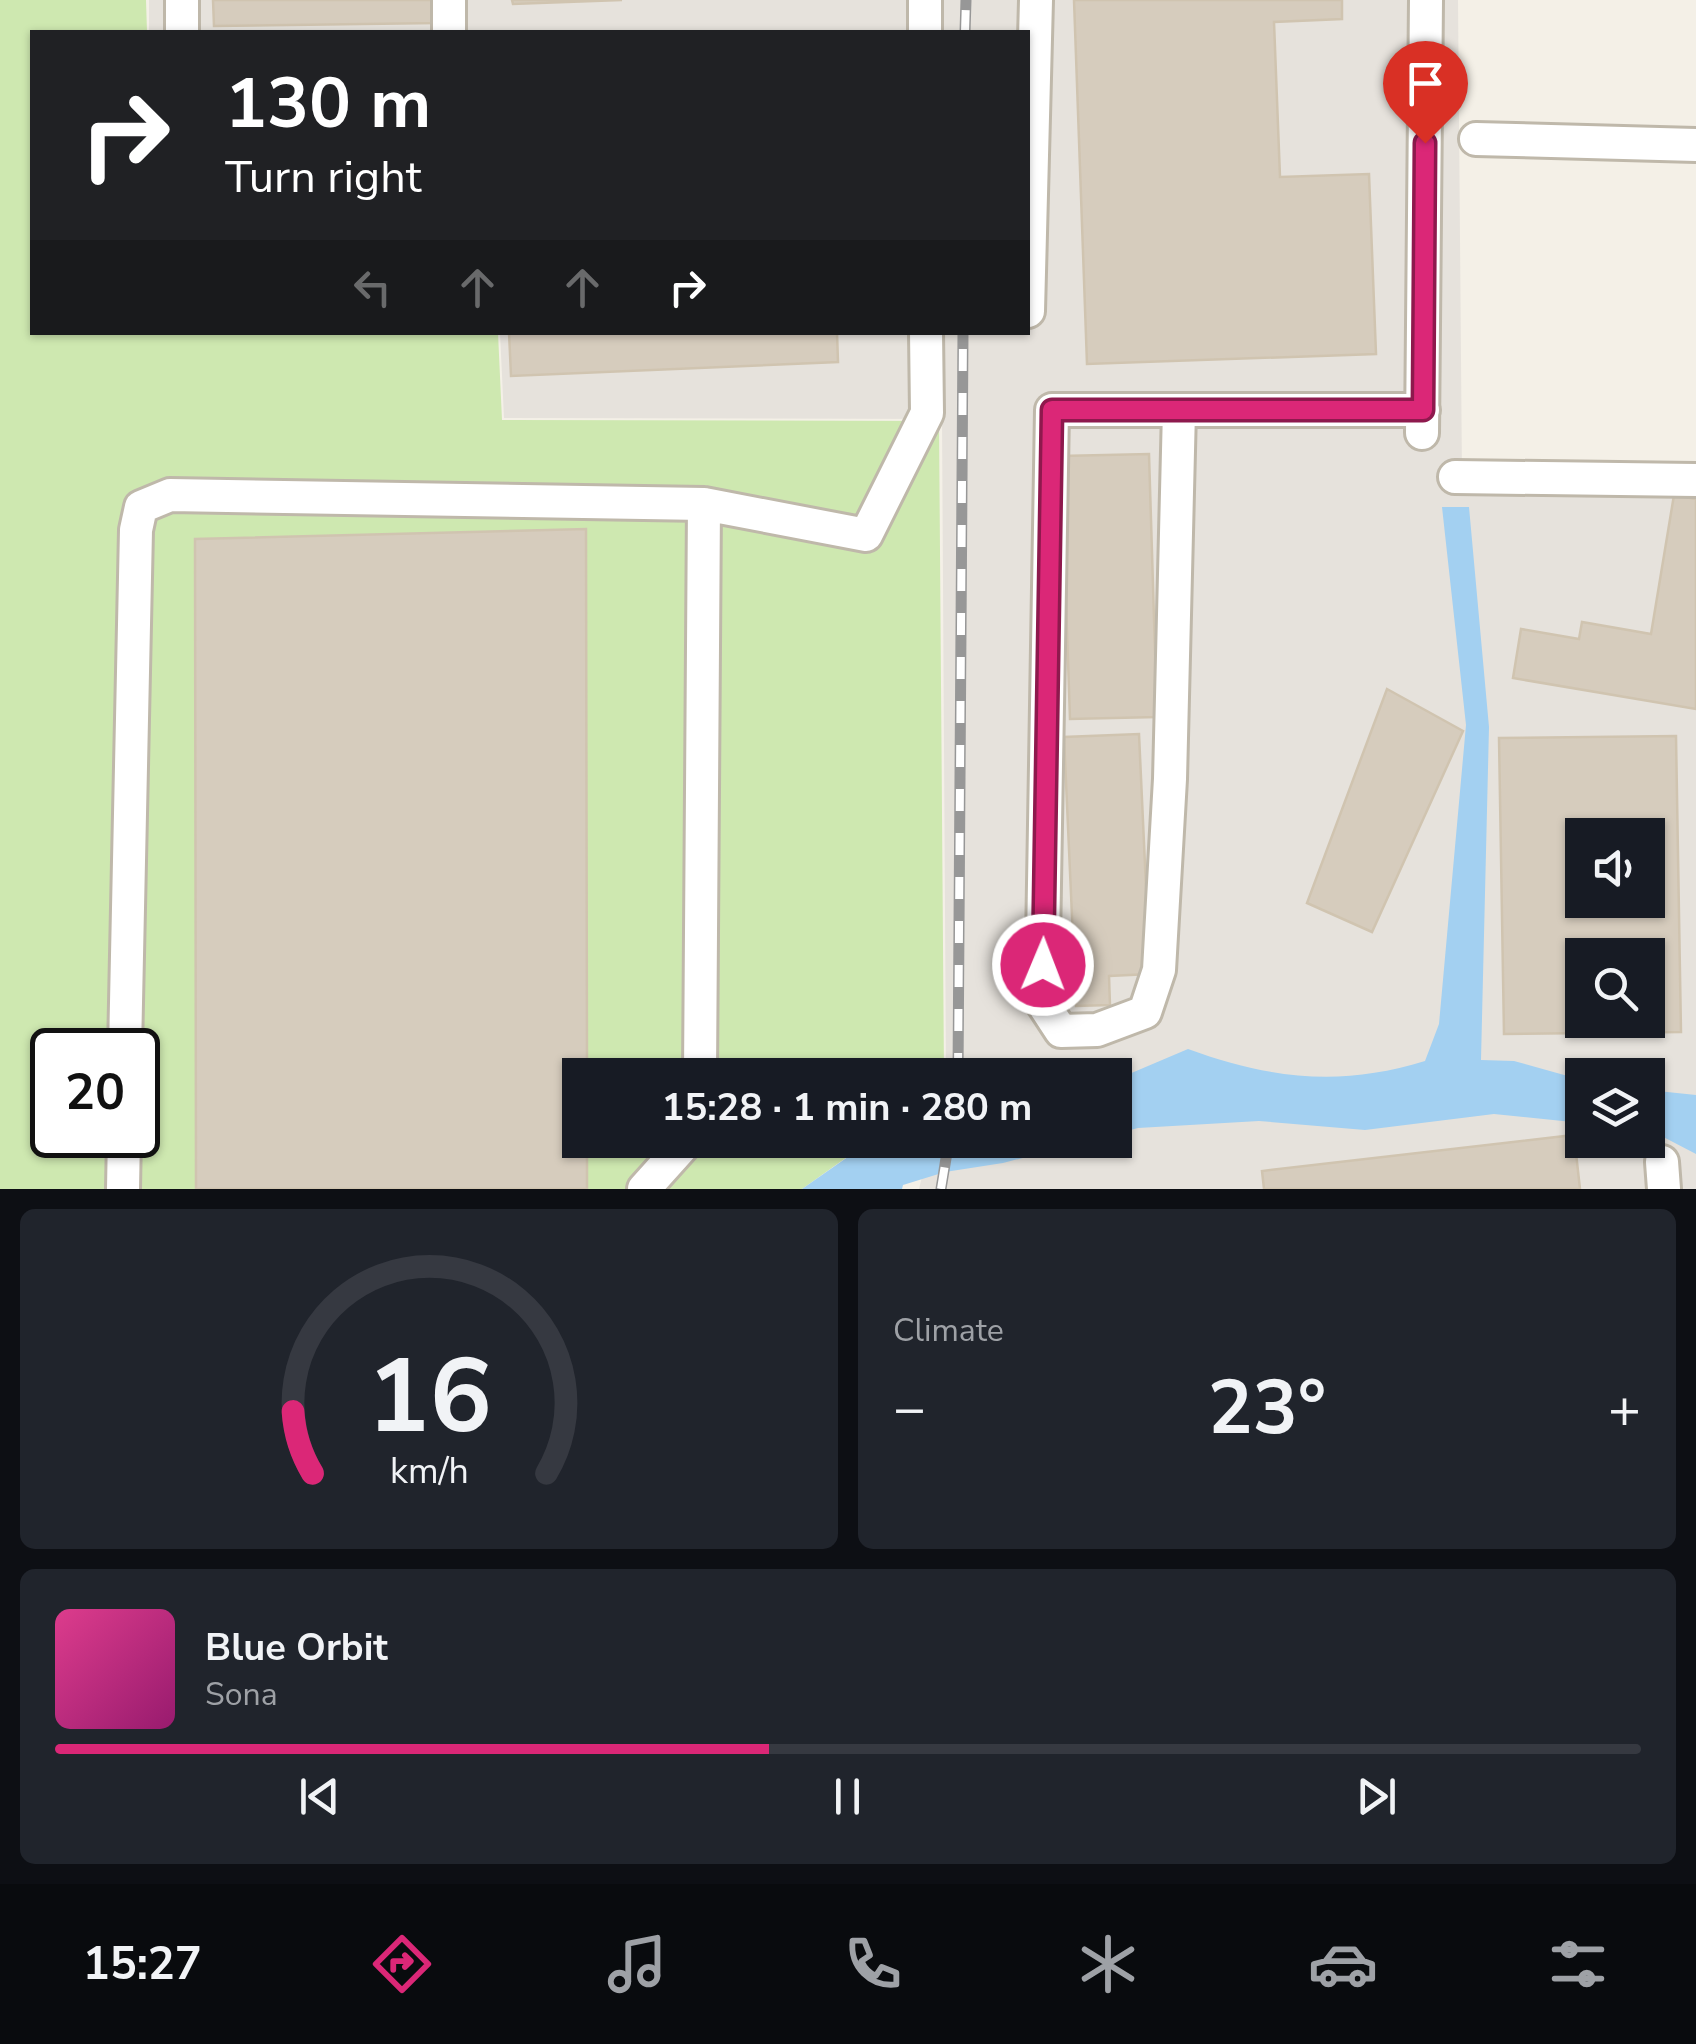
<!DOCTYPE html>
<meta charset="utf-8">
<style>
:root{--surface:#171b24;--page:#20242c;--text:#f1f3f6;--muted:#9ea1a6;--line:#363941;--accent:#db2777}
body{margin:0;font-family:"Nunito Sans",sans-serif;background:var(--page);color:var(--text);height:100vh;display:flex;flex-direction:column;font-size:38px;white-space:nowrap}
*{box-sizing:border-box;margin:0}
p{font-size:32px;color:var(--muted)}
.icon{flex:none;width:55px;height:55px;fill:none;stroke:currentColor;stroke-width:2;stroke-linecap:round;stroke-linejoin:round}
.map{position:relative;height:1189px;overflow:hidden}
.drawer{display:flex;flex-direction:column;gap:20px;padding:20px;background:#0d0f14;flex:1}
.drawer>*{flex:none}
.banner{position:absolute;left:30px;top:30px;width:1000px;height:305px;border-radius:0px;box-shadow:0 2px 8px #0004;background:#202124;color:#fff;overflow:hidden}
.controls{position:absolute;left:1565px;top:818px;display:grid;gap:20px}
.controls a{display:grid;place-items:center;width:100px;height:100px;border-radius:0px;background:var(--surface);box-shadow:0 2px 8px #0004;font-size:50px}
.speed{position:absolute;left:30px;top:1028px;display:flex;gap:20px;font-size:50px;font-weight:700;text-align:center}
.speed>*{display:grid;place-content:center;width:130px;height:130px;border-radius:50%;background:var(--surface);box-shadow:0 2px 8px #0004;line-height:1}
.speed .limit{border:5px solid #111;border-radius:15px;background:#fff;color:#111}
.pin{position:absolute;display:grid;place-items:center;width:85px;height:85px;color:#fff;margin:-102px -42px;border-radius:50% 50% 50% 0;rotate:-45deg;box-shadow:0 0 10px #0007}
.pin .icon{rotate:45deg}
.me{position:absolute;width:110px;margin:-55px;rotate:1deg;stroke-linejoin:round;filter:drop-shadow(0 0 8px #0008)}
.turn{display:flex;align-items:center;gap:35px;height:210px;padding:0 30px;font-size:45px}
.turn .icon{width:130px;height:130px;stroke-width:2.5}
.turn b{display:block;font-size:70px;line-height:85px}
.lanes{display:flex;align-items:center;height:95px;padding:0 30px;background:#0003;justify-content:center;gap:50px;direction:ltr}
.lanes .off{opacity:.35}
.big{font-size:75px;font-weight:700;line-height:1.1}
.drawer .card{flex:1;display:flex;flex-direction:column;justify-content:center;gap:15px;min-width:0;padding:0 35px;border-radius:15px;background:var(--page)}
.drawer .dial{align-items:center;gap:0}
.dial svg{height:260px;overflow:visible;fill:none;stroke:var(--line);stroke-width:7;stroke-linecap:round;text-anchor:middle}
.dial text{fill:var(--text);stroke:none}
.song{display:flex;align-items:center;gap:30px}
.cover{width:120px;height:120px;border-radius:15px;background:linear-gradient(135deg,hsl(330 70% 55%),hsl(320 70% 35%))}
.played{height:10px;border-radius:5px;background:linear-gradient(90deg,var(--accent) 45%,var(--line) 45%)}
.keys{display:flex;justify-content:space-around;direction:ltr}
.heat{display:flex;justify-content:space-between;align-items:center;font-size:55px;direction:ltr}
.drawer .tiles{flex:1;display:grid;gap:20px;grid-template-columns:1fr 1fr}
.card:last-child{grid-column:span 2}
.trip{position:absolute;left:562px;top:1058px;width:570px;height:100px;border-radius:0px;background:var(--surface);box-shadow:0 2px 8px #0004;font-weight:700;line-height:100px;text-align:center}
.dock{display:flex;height:160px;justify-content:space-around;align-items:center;background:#090b0e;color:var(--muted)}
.dock .icon{width:70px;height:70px}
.dock .active{color:var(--accent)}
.dock b{font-size:45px;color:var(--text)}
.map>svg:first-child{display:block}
.industrial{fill:#e6e2dc;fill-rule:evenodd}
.green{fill:#cee8b0;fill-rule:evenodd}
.water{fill:#a3d0f1}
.building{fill:#d6ccbd;stroke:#d0c4b0;stroke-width:2.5;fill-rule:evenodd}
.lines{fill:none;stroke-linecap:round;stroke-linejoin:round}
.minor-casing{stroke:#bfb8aa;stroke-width:38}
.minor{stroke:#fff;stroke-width:32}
.rail-casing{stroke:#979797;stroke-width:11}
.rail{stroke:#fff;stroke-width:8;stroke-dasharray:22;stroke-linecap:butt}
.route-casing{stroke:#8e194d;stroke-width:25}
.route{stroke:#db2777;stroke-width:18}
</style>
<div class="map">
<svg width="1696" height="1189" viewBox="0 0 1696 1189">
<rect width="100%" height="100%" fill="#f4f0e7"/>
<path class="industrial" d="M 149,0 L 1458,0 L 1462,477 L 1696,477 L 1696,1189 L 919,1189 L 931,1140 L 1115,1140 L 1115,1075 L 946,1075 L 942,419 L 504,418 L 500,333 L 1028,332 L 1028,32 L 149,32 ZM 1582,835 L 1648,835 L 1648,900 L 1582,900 ZM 1582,955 L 1648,955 L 1648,1020 L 1582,1020 ZM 1582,1075 L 1648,1075 L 1648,1140 L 1582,1140 Z"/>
<path class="green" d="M 0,0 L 146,0 L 147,32 L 32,32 L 32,332 L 498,333 L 502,420 L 939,421 L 944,1075 L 580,1075 L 580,1140 L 871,1140 L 802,1189 L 0,1189 ZM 52,1050 L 138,1050 L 138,1135 L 52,1135 Z"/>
<path class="water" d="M 1442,507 L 1469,507 L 1489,727 L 1481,1060 L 1514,1061 L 1582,1080 L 1582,1123 L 1494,1114 L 1365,1130 L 1259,1121 L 1138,1128 L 1115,1134 L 1115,1080 L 1188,1049 C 1270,1079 1341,1087 1425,1061 L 1439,1024 L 1466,725 Z
M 1648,1090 L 1696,1095 L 1696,1154 L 1648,1129 Z
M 872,1140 L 1092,1140 L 1003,1163 L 945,1172 L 903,1185 L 902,1189 L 802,1189 Z"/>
<path class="building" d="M 213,0 L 435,0 L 436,23 L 214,26 Z
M 512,0 L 622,0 L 513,4 Z
M 1074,0 L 1342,0 L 1342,19 L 1274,22 L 1280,177 L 1369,174 L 1376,354 L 1087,364 Z
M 509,332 L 837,332 L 838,362 L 511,376 Z
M 1149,454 L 1157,717 L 1070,719 L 1061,456 Z
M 1674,495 L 1696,499 L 1696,709 L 1513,678 L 1521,629 L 1579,639 L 1582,622 L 1651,634 Z
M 586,529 L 587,1075 L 580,1075 L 580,1140 L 587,1140 L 587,1189 L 196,1189 L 195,539 Z
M 1387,689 L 1463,731 L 1372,932 L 1307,903 Z
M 1139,734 L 1150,974 L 1109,976 L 1110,1005 L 1076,1006 L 1064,737 Z
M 1676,736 L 1681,1032 L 1504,1034 L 1499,738 ZM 1582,835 L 1648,835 L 1648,900 L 1582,900 ZM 1582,955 L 1648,955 L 1648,1020 L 1582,1020 Z
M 1574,1135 L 1580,1189 L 1264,1189 L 1262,1171 Z"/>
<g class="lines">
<g class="minor-casing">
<path id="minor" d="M 182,0 L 182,32
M 449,0 L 449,32
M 925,0 L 925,32
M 1476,139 L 1696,145
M 1028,311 L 1036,0
M 1179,410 L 1170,779 L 1159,970 L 1145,1012 L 1097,1030 L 1061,1031 L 1042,1002 L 1052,410 C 1175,410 1299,410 1423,410
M 1422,433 L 1426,0
M 1455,477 L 1696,480
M 125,1050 L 136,530 L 141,507 L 170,495 L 704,504
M 700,1075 L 704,504 L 866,535 L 927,413 L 926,332
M 1662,1162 L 1664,1189
M 123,1189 L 124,1135
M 644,1189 L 688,1140"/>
</g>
<use href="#minor" class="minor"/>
<g class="rail-casing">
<path id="rail" d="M 965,32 L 966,0
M 958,1075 L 963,332
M 941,1189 L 949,1140"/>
</g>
<use href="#rail" class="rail"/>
</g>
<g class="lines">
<g class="route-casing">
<path id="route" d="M 1043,965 L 1052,410 L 1423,410 L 1425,143"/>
</g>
<use href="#route" class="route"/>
</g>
</svg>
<div class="controls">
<a><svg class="icon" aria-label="sound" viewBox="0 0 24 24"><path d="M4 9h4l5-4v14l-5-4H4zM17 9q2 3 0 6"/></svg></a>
<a><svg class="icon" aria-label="search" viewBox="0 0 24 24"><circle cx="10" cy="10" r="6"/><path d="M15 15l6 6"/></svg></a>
<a><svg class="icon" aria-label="layers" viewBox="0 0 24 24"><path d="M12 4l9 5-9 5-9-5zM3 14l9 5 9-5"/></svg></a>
</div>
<div class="speed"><div class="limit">20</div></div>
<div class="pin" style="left:1425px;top:143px;background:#d93025"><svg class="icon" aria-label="arrive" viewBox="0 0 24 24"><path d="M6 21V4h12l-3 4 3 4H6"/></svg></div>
<svg class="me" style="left:1043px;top:965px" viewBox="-20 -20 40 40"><circle r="17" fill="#db2777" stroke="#fff" stroke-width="3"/><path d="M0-11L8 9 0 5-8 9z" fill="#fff"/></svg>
<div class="trip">15:28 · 1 min · 280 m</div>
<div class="banner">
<div class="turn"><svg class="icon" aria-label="right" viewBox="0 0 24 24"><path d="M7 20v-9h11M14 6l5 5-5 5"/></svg><div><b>130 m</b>Turn right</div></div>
<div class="lanes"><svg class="icon off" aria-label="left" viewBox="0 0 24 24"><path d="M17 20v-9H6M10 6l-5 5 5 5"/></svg><svg class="icon off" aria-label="ahead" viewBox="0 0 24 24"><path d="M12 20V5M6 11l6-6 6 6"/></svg><svg class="icon off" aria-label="ahead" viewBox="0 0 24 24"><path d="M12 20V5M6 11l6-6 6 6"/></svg><svg class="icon" aria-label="right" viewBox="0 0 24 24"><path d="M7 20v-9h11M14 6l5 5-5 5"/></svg></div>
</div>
</div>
<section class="drawer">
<div class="tiles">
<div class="card dial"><svg viewBox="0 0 100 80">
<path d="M14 69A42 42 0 1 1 86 69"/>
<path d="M14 69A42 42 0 0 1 8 50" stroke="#db2777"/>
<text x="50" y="56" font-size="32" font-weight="700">16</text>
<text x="50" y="72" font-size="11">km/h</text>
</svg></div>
<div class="card"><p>Climate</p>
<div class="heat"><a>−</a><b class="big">23°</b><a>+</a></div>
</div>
<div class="card">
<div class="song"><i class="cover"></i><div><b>Blue Orbit</b><p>Sona</p></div></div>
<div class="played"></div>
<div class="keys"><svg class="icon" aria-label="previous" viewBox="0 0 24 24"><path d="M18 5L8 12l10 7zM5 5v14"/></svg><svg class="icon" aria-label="pause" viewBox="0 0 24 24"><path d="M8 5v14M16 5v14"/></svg><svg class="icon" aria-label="next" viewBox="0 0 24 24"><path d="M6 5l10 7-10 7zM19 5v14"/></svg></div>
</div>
</div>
</section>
<nav class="dock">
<b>15:27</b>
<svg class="icon active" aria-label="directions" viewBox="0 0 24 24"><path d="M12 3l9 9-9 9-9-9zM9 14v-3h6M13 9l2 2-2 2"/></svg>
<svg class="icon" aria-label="music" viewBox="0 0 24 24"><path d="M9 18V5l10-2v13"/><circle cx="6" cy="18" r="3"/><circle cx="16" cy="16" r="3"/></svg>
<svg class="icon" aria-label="phone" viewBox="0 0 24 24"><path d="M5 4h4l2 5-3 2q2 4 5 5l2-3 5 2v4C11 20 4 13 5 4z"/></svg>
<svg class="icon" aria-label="climate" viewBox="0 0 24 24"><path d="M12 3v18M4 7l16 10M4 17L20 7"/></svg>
<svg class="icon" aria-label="car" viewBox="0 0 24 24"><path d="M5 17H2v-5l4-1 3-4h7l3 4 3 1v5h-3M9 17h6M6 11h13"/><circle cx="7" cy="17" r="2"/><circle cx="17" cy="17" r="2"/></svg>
<svg class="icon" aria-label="filters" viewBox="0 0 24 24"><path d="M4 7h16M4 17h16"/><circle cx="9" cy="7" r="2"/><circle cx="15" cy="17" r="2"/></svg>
</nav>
